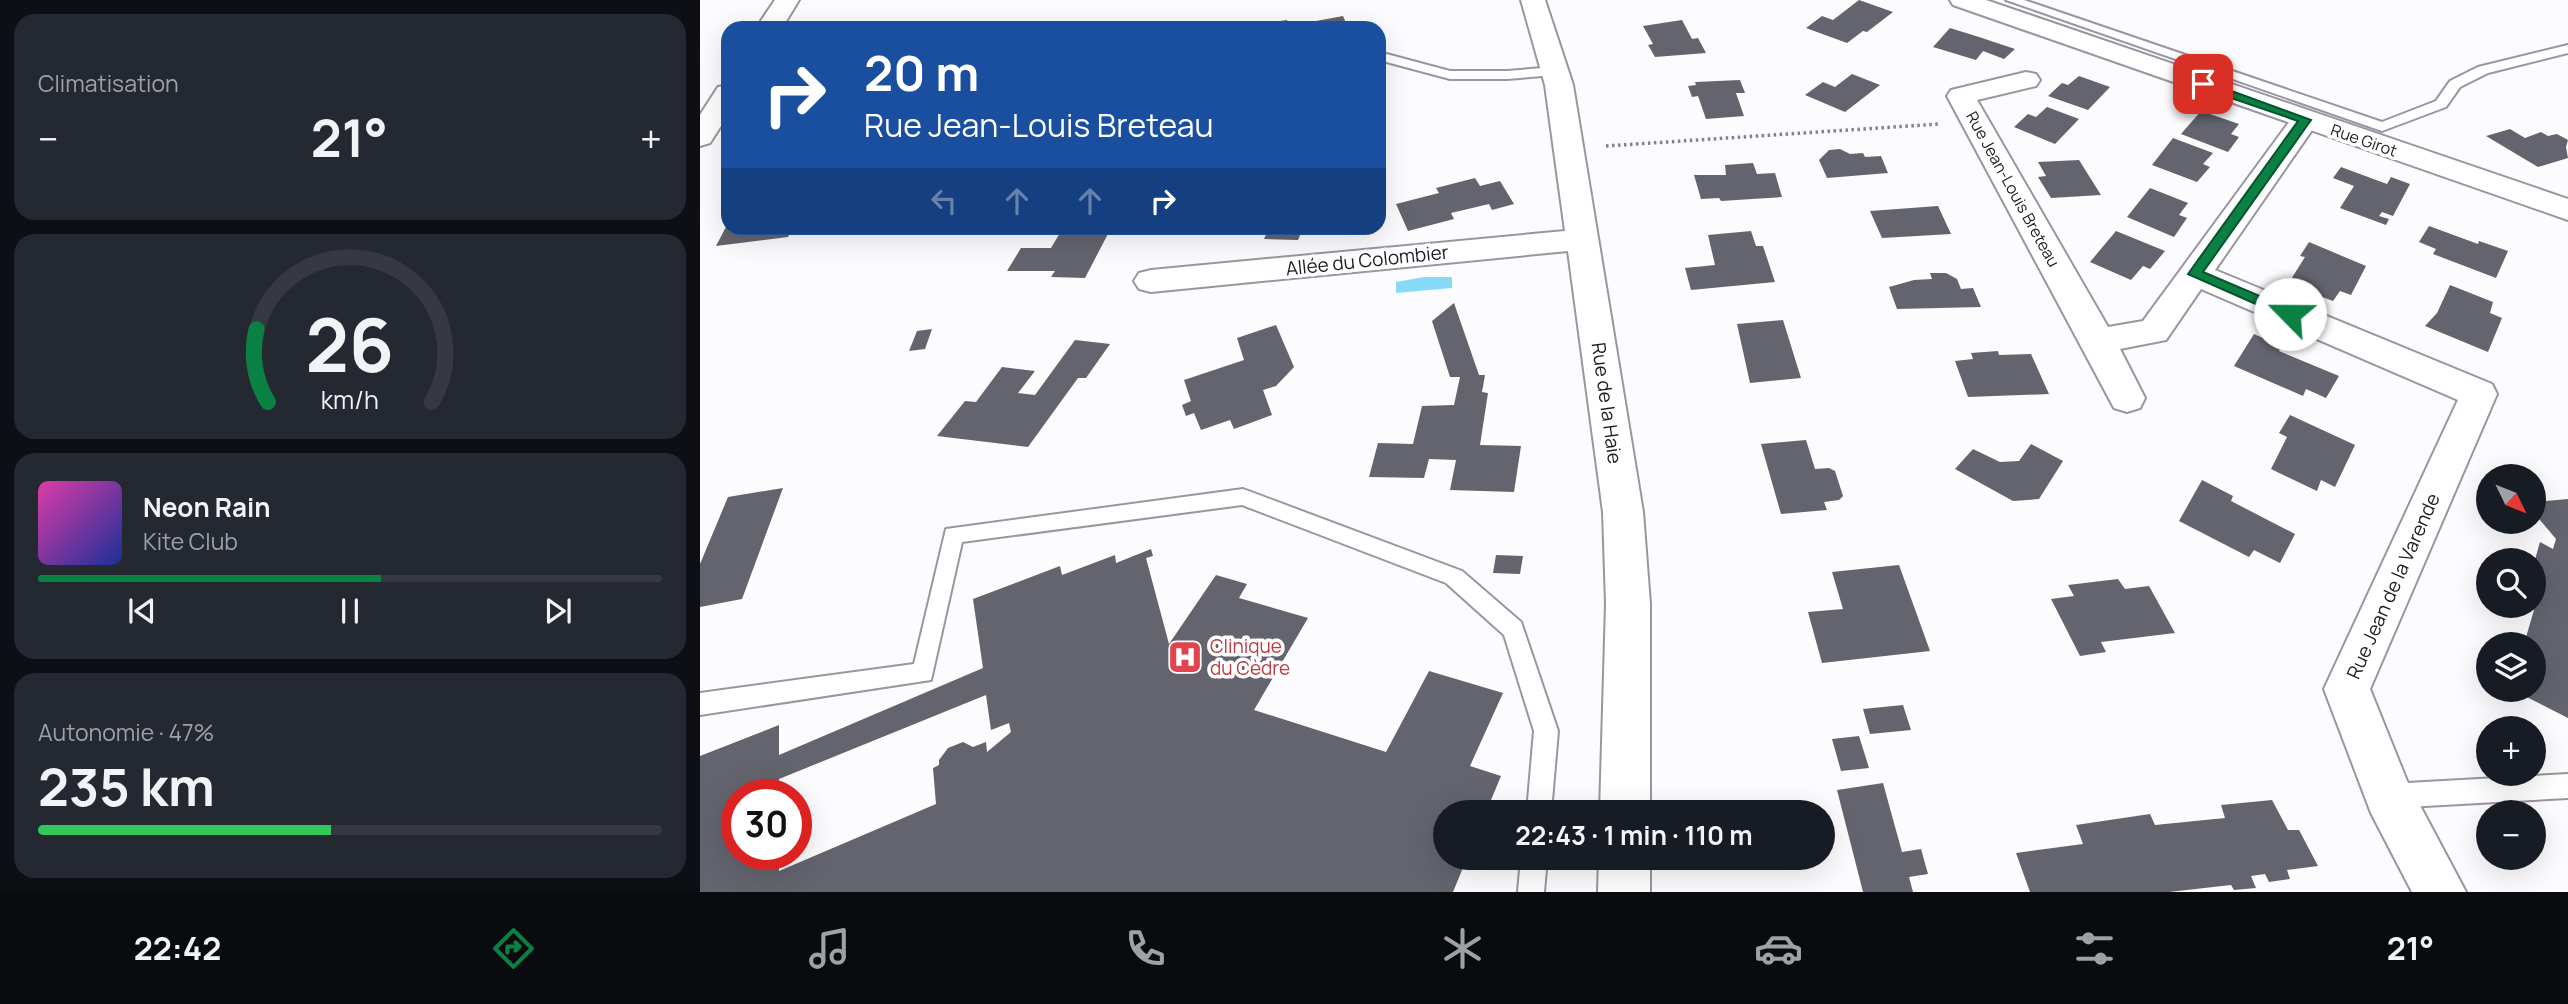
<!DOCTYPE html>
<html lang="fr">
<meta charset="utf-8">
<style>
:root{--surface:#171b24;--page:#242831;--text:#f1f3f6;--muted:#9ea1a6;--line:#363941;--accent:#0b8043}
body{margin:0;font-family:Manrope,sans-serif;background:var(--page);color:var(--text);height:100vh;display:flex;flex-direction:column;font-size:26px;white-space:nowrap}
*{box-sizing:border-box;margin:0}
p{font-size:23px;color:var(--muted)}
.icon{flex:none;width:38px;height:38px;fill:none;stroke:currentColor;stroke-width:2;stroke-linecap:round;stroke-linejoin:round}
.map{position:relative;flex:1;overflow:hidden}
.side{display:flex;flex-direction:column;gap:14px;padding:14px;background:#0d0f14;width:700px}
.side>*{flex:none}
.guide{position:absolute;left:21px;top:21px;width:665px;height:214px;border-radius:21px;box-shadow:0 7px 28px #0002;background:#1a4fa0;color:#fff;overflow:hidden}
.needle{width:46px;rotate:133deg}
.buttons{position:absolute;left:1776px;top:464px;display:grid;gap:14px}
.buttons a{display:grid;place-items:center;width:70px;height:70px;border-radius:50%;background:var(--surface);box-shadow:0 7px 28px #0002;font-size:35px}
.speed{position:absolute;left:21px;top:779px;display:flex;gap:14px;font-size:35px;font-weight:700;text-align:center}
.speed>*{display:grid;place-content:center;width:91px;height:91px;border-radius:50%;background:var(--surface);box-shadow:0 7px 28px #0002;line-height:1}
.speed .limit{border:10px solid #d22;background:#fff;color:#111}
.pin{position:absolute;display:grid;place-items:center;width:60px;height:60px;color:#fff;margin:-30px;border-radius:14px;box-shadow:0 4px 10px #0006}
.me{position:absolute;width:77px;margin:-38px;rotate:293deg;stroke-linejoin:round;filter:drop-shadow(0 0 5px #0008)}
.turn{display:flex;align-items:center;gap:24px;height:147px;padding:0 28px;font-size:32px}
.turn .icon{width:91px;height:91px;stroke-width:2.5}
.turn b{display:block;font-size:49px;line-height:60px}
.lanes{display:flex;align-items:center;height:66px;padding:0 28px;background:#0003;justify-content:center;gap:35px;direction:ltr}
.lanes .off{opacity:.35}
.big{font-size:52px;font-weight:700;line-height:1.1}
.side .widget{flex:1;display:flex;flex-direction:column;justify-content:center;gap:10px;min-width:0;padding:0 24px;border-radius:21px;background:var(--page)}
.side .dial{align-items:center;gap:0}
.dial svg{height:182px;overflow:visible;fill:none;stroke:var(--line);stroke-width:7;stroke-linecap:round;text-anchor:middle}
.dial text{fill:var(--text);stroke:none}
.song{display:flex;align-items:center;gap:21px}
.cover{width:84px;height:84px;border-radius:10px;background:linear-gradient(135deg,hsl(320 70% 55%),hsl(230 70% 35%))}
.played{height:7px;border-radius:4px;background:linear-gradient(90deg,var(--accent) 55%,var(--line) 55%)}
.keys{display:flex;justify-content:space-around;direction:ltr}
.heat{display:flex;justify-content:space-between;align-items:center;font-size:38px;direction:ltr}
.charge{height:10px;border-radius:5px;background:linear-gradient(90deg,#34c759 47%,var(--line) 0)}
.trip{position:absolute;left:733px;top:800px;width:402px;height:70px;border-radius:35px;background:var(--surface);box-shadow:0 7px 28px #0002;font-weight:700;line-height:70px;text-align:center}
.menu{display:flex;height:112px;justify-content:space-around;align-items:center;background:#090b0e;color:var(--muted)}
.menu .icon{width:49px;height:49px}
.menu .selected{color:var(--accent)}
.menu b{font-size:32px;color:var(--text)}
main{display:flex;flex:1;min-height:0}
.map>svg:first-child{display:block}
.water{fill:#88dbf6}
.building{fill:#63646e;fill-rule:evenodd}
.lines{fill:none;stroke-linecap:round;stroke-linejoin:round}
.service-casing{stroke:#9a96a1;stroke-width:4}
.minor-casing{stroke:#9a96a1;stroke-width:4}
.tertiary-casing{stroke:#9a96a1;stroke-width:4}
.secondary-casing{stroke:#9a96a1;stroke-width:4}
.path{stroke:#828184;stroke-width:3.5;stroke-dasharray:2.5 3.5;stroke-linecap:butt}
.service{fill:#fff;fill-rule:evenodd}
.minor{fill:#fff;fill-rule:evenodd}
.tertiary{fill:#fff;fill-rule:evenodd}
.secondary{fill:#fff;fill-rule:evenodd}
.route{fill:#0b8043;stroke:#07532c;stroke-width:2}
.labels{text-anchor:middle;stroke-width:7;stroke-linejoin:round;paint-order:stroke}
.far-street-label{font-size:16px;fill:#1c1b1f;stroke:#fff}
.street-label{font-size:19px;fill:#1c1b1f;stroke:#fff}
.health-label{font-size:19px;fill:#be3a42;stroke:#fff;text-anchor:start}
</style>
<main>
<section class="side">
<div class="widget"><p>Climatisation</p>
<div class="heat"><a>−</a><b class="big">21°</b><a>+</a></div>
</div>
<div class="widget dial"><svg viewBox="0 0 100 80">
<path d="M14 69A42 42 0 1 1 86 69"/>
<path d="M14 69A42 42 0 0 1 9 37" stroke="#0b8043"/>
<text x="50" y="56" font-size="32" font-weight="700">26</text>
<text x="50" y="72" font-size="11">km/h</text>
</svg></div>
<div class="widget">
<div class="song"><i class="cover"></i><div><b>Neon Rain</b><p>Kite Club</p></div></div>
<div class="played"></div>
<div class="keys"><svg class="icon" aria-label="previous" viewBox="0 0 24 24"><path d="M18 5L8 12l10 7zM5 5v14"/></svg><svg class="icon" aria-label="pause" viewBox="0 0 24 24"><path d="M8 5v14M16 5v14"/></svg><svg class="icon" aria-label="next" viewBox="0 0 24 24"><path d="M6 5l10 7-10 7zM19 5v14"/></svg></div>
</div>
<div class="widget"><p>Autonomie · 47%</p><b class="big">235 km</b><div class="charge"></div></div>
</section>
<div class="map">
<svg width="1868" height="892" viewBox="0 0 1868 892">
<rect width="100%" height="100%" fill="#fcfbfd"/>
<path class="water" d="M 724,277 L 752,277 L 752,288 L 696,293 L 696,282 Z"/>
<path class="building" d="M 1159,0 L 1193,12 L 1167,32 L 1163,31 L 1147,43 L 1106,28 L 1122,16 L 1133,20 Z
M 643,16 L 648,28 L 562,28 L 561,24 L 587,20 L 589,26 Z
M 982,20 L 992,39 L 998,38 L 1006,53 L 955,57 L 948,45 L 953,44 L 943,26 Z
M 1250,28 L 1279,37 L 1315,49 L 1304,59 L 1283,51 L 1276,60 L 1233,47 Z
M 1152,74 L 1180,85 L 1145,112 L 1105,95 L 1123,82 L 1135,87 Z
M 1379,76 L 1410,87 L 1388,110 L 1348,96 L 1362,83 L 1368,85 Z
M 1040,80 L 1045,93 L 1036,93 L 1044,116 L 1006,119 L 998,96 L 992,97 L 988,86 L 996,85 L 995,82 Z
M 1347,107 L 1379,119 L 1355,144 L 1314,127 L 1328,114 L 1336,117 Z
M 1501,111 L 1539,124 L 1531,134 L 1539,137 L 1528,152 L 1481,134 Z
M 1810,129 L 1825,138 L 1841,132 L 1848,136 L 1857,134 L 1868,140 L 1866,147 L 1868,158 L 1838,167 L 1786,136 Z
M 1473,138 L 1513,153 L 1503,164 L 1510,167 L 1497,182 L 1452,165 Z
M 1140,149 L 1150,154 L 1163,153 L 1165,157 L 1181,156 L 1188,173 L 1127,178 L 1119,160 L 1129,150 Z
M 1379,160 L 1401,195 L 1351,198 L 1338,177 L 1346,176 L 1338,162 Z
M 1053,163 L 1057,174 L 1075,173 L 1082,197 L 1021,201 L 1019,198 L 1001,199 L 994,175 L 1026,175 L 1025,165 Z
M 1641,167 L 1687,184 L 1691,177 L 1710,184 L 1693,216 L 1682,212 L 1679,216 L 1689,219 L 1686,225 L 1640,208 L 1654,186 L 1633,178 Z
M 775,178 L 780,186 L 800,181 L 814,204 L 792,210 L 789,204 L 751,213 L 754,219 L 708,231 L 696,204 L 739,193 L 736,188 Z
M 1450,188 L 1488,203 L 1479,215 L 1487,218 L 1474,237 L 1427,217 Z
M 1238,206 L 1251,234 L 1182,238 L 1170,211 Z
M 28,223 L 28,228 L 93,228 L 88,237 L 16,246 Z
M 1729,226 L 1778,244 L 1779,241 L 1808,251 L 1796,278 L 1733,254 L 1736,249 L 1719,242 Z
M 363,228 L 411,228 L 385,278 L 351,277 L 355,271 L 307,271 L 321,248 L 351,248 Z
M 517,228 L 548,228 L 545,233 L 514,233 Z
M 569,228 L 603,228 L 598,240 L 564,239 Z
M 1051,231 L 1056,246 L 1063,246 L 1075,282 L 991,290 L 985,268 L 1015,265 L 1008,235 Z
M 1416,231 L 1465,251 L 1450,269 L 1443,266 L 1431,280 L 1390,262 Z
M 1609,242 L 1666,266 L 1651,295 L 1640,291 L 1633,301 L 1588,284 L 1605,257 L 1600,256 Z
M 1230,273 L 1246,273 L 1257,279 L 1261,289 L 1273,288 L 1281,307 L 1197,309 L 1189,287 L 1214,280 L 1232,279 Z
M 1750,285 L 1793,302 L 1790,313 L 1802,318 L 1788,352 L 1725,326 L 1737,313 Z
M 754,303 L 779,375 L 785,375 L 782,392 L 788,393 L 780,445 L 821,446 L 814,492 L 750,490 L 756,460 L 729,459 L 724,478 L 669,477 L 678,443 L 713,444 L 722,406 L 754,405 L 760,377 L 750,377 L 732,321 Z
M 1083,320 L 1101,378 L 1050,383 L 1037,324 Z
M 576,325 L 594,367 L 576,386 L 563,390 L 572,415 L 534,429 L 530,420 L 501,430 L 494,413 L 486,416 L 482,405 L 491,401 L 484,380 L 544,360 L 537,338 Z
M 232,329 L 225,349 L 209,351 L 217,331 Z
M 1554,334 L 1581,346 L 1579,351 L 1639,376 L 1626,398 L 1606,389 L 1603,396 L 1534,366 Z
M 375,340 L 410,344 L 386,378 L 378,378 L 328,447 L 237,436 L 265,401 L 276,402 L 302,367 L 335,371 L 318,393 L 335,395 Z
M 1298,351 L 1299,355 L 1331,354 L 1349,394 L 1268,397 L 1255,361 L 1273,359 L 1271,353 Z
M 1590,415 L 1655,445 L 1635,487 L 1621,480 L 1617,491 L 1571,469 L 1587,437 L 1579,433 Z
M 1106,440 L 1115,469 L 1129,468 L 1135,471 L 1143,496 L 1139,500 L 1124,502 L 1127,510 L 1081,514 L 1061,444 Z
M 1331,444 L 1363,461 L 1339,499 L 1313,501 L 1255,469 L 1273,449 L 1300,462 L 1319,461 Z
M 1502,480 L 1533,496 L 1531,501 L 1595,534 L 1580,563 L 1554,550 L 1549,557 L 1479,521 Z
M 83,488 L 42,599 L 0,607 L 0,564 L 28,497 Z
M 1868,499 L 1868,718 L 1813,690 L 1834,690 L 1834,644 L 1824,644 L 1834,610 L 1824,606 L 1834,606 L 1834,563 L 1840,542 L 1853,549 L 1856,539 L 1834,513 L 1834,502 Z
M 451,549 L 453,556 L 446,558 L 469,644 L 516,575 L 547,584 L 539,598 L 608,618 L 554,710 L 686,752 L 729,671 L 803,693 L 770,766 L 801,776 L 786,812 L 746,812 L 746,858 L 767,858 L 753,892 L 0,892 L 0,756 L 79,725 L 79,755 L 283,668 L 273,599 L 360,566 L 362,575 L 415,555 L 416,563 ZM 286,695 L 291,730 L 309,723 L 311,732 L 287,752 L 286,742 L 273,747 L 263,742 L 248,748 L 239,760 L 239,765 L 233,768 L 236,804 L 79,871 L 79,854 L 37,854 L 37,794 L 79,794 L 79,779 Z
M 796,555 L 823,556 L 820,574 L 793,573 Z
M 1199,565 L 1230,651 L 1122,663 L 1108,612 L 1143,609 L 1132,572 Z
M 1418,579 L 1425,589 L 1449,586 L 1475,633 L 1401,642 L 1406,652 L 1380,656 L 1351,599 L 1374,596 L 1368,585 Z
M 1203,705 L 1211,730 L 1170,734 L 1163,709 Z
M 1159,736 L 1169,768 L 1141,771 L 1132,739 Z
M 1183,783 L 1202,852 L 1221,849 L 1228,874 L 1209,877 L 1213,892 L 1163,892 L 1137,790 Z
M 1572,800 L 1588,830 L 1599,830 L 1618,866 L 1587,870 L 1590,879 L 1569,882 L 1565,874 L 1551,876 L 1556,888 L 1534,890 L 1531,885 L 1469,892 L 1330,892 L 1316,853 L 1383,844 L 1376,825 L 1450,814 L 1455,825 L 1525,818 L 1521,805 Z"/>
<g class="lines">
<g class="service-casing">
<path id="service" d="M 1306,0 L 1324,0 L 1682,122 L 1736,101 L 1750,81 L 1778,67 L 1868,45 L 1868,53 L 1788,73 L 1760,87 L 1746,107 L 1682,131 Z
M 679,52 L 750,71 L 807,71 L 854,67 L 861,71 L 854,75 L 807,79 L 750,79 L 679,60 Z
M 543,489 L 762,571 L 821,622 L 858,731 L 851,812 L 827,812 L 834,731 L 804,635 L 746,583 L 542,505 L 262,542 L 231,680 L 0,715 L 0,693 L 214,664 L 246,529 Z
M 1868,774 L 1868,798 L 1689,808 L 1680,805 L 1677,796 L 1680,787 L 1689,784 Z
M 821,858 L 847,858 L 844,892 L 818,892 Z"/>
</g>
<g class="minor-casing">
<path id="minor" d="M 821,0 L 845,0 L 873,85 L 943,512 L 950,604 L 950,812 L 900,812 L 906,604 L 903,512 L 868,251 L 451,292 L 439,289 L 434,281 L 439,273 L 451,270 L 865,231 L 845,85 Z
M 1326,72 L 1336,74 L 1340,80 L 1336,86 L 1277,100 L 1408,327 L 1443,321 L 1595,114 L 1605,112 L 1615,114 L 1619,120 L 1515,270 L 1792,384 L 1797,394 L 1670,689 L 1707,781 L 1766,892 L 1712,892 L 1671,813 L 1624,689 L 1758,400 L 1501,289 L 1466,340 L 1420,349 L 1445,398 L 1440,408 L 1427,412 L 1414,408 L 1247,96 L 1251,90 Z
M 899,858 L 950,858 L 950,892 L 898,892 Z"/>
</g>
<g class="tertiary-casing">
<path id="tertiary" d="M 1250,0 L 1286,0 L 1868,199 L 1868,220 L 1253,5 Z"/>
</g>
<g class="secondary-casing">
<path id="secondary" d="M 75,0 L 99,0 L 82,28 L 56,28 Z
M 28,85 L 28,115 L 10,143 L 0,146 L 0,115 L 18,87 Z"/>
</g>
<path class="path" d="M 906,146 L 1239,124"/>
<use href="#service" class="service"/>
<use href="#minor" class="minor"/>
<use href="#tertiary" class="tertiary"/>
<use href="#secondary" class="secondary"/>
</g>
<path class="route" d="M 1499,82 L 1507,82 L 1611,120 L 1503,272 L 1595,311 L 1595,317 L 1585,317 L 1488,274 L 1598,121 L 1499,87 Z"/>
<defs>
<g id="hospital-square" transform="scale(1.75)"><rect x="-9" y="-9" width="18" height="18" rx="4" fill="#e0444e" stroke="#fff"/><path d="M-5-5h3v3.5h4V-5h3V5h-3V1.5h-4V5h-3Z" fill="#fff"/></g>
</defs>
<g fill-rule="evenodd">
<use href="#hospital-square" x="485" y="657"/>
</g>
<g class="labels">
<g class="far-street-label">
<text transform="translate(1664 140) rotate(19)" y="6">Rue Girot</text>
<text transform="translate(1313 189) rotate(61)" y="6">Rue Jean-Louis Breteau</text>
</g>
<g class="street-label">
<text transform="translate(667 260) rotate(-6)" y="7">Allée du Colombier</text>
<text transform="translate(907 403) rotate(82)" y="7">Rue de la Haie</text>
<text transform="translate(1693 586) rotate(-66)" y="7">Rue Jean de la Varende</text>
</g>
<g class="health-label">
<text x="510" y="653">Clinique<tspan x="510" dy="22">du Cèdre</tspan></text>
</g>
</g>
</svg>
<div class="buttons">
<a><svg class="needle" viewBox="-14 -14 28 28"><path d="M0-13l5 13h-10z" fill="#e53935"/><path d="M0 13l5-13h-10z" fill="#9ea1a6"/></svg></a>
<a><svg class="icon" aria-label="search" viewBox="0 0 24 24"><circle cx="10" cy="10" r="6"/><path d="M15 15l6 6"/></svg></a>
<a><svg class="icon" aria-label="layers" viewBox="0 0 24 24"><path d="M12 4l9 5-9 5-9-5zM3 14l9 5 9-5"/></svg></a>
<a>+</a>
<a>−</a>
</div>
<div class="speed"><div class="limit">30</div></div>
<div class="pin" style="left:1503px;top:84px;background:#d93025"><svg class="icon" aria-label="arrive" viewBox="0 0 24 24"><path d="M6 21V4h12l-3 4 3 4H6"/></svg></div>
<svg class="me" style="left:1590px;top:314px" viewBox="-20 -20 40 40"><circle r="19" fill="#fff"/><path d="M0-13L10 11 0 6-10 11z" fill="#0b8043"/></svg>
<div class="trip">22:43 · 1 min · 110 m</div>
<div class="guide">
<div class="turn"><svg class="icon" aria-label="right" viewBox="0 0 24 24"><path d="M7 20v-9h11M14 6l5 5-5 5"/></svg><div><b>20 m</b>Rue Jean-Louis Breteau</div></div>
<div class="lanes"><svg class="icon off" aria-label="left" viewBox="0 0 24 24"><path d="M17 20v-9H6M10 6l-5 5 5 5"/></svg><svg class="icon off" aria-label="ahead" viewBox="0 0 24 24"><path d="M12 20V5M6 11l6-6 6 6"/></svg><svg class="icon off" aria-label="ahead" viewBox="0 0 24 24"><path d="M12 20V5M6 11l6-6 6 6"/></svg><svg class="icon" aria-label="right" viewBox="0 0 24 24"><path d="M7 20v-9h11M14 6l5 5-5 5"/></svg></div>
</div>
</div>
</main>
<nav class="menu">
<b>22:42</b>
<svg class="icon selected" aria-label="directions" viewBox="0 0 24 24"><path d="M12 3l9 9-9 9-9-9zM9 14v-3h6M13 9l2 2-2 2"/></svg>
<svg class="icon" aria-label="music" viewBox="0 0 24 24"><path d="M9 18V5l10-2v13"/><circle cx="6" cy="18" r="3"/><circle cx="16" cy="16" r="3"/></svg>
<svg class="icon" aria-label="phone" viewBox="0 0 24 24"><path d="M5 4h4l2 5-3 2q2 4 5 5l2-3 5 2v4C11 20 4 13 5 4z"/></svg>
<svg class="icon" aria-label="climate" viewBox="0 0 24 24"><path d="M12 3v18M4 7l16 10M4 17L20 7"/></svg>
<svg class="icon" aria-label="car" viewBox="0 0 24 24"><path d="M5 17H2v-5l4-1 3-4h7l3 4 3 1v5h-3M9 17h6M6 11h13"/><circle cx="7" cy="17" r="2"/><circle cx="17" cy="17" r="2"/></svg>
<svg class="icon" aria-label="filters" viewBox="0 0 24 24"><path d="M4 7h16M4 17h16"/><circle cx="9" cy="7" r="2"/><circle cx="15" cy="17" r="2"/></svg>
<b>21°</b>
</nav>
